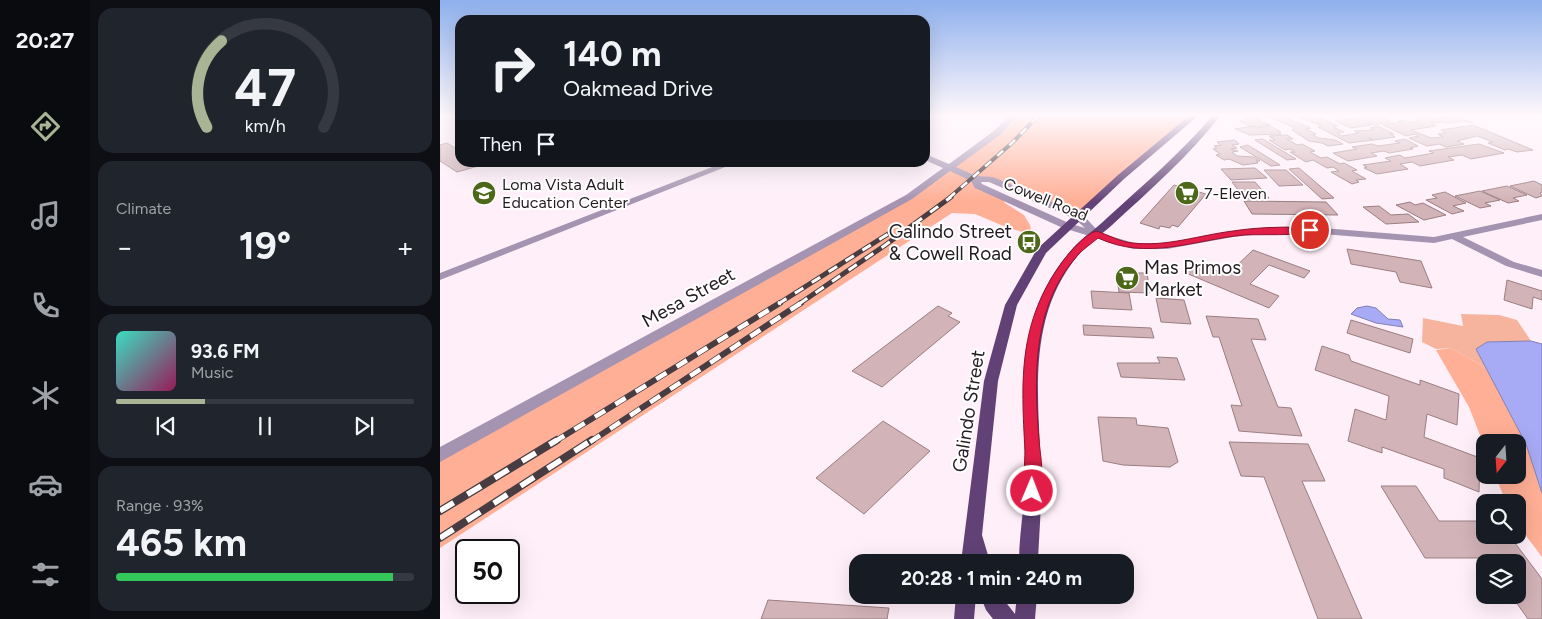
<!DOCTYPE html>
<meta charset="utf-8">
<style>
:root{--surface:#171b24;--page:#20242c;--text:#f1f3f6;--muted:#9ea1a6;--line:#363941;--accent:#a8b493}
body{margin:0;font-family:Figtree,sans-serif;background:var(--page);color:var(--text);height:100vh;display:flex;flex-direction:column;font-size:19px;white-space:nowrap}
*{box-sizing:border-box;margin:0}
p{font-size:16px;color:var(--muted)}
.icon{flex:none;width:28px;height:28px;fill:none;stroke:currentColor;stroke-width:2;stroke-linecap:round;stroke-linejoin:round}
.map{position:relative;flex:1;overflow:hidden}
.drawer{display:flex;flex-direction:column;gap:8px;padding:8px;background:#0d0f14;width:350px}
.drawer>*{flex:none}
.guide{position:absolute;left:15px;top:15px;width:475px;height:152px;border-radius:15px;box-shadow:0 5px 20px #0002;background:#171b24;color:var(--text);overflow:hidden}
.needle{width:32px;rotate:197deg}
.buttons{position:absolute;left:1036px;top:434px;display:grid;gap:10px}
.buttons a{display:grid;place-items:center;width:50px;height:50px;border-radius:10px;background:var(--surface);box-shadow:0 5px 20px #0002;font-size:25px}
.speed{position:absolute;left:15px;top:539px;display:flex;gap:10px;font-size:25px;font-weight:700;text-align:center}
.speed>*{display:grid;place-content:center;width:65px;height:65px;border-radius:50%;background:var(--surface);box-shadow:0 5px 20px #0002;line-height:1}
.speed .limit{border:2px solid #111;border-radius:8px;background:#fff;color:#111}
.pin{position:absolute;display:grid;place-items:center;width:42px;height:42px;color:#fff;margin:-21px;border:2px solid #fff;border-radius:50%;box-shadow:0 1px 5px #0007}
.me{position:absolute;width:55px;margin:-28px;rotate:1deg;stroke-linejoin:round;filter:drop-shadow(0 0 4px #0008)}
.turn{display:flex;align-items:center;gap:18px;height:105px;padding:0 25px;font-size:22px}
.turn .icon{width:65px;height:65px;stroke-width:2.5}
.turn b{display:block;font-size:35px;line-height:42px}
.then{display:flex;align-items:center;height:48px;padding:0 25px;background:#0003;gap:10px;font-size:19px}
.big{font-size:38px;font-weight:700;line-height:1.1}
.drawer .card{flex:1;display:flex;flex-direction:column;justify-content:center;gap:8px;min-width:0;padding:0 18px;border-radius:15px;background:var(--page)}
.drawer .dial{align-items:center;gap:0}
.dial svg{height:130px;overflow:visible;fill:none;stroke:var(--line);stroke-width:7;stroke-linecap:round;text-anchor:middle}
.dial text{fill:var(--text);stroke:none}
.song{display:flex;align-items:center;gap:15px}
.cover{width:60px;height:60px;border-radius:8px;background:linear-gradient(135deg,hsl(170 70% 55%),hsl(330 70% 35%))}
.played{height:5px;border-radius:2px;background:linear-gradient(90deg,var(--accent) 30%,var(--line) 30%)}
.keys{display:flex;justify-content:space-around;direction:ltr}
.heat{display:flex;justify-content:space-between;align-items:center;font-size:28px;direction:ltr}
.charge{height:8px;border-radius:4px;background:linear-gradient(90deg,#34c759 93%,var(--line) 0)}
.trip{position:absolute;left:409px;top:554px;width:285px;height:50px;border-radius:15px;background:var(--surface);box-shadow:0 5px 20px #0002;font-weight:700;line-height:50px;text-align:center}
main{display:flex;flex:1;min-height:0}
.menu{display:flex;flex-direction:column;width:90px;justify-content:space-around;align-items:center;background:#090b0e;color:var(--muted)}
.menu .icon{width:35px;height:35px}
.menu .current{color:var(--accent)}
.menu b{font-size:22px;color:var(--text)}
.map>svg:first-child{display:block}
.green{fill:#ffaf95}
.forest{fill:#f6b39d}
.water{fill:#a7abf5;stroke:#8080b5}
.building{fill:#d2b3b7;stroke:#9b7e82}
.lines{fill:none;stroke-linecap:round;stroke-linejoin:round}
.minor{fill:#a493b1;fill-rule:evenodd}
.major{fill:#624276;fill-rule:evenodd}
.rail-far3-casing{stroke:#463c42;stroke-width:4}
.rail-far2-casing{stroke:#463c42;stroke-width:5}
.rail-far1-casing{stroke:#463c42;stroke-width:6}
.rail-casing{stroke:#463c42;stroke-width:8}
.rail-far3{stroke:#fff;stroke-width:2.5;stroke-dasharray:8;stroke-linecap:butt}
.rail-far2{stroke:#fff;stroke-width:3;stroke-dasharray:10;stroke-linecap:butt}
.rail-far1{stroke:#fff;stroke-width:4.5;stroke-dasharray:12;stroke-linecap:butt}
.rail{stroke:#fff;stroke-width:5.5;stroke-dasharray:16;stroke-linecap:butt}
.route{fill:#e11d48;stroke:#92132f}
.labels{text-anchor:middle;stroke-width:4;stroke-linejoin:round;paint-order:stroke}
.far-poi-label{font-size:16px;fill:#241b21;stroke:#fff;text-anchor:start}
.far-street-label{font-size:16px;fill:#241b21;stroke:#fff}
.poi-label{font-size:19px;fill:#241b21;stroke:#fff;text-anchor:end}
.street-label{font-size:19px;fill:#241b21;stroke:#fff}
</style>
<main>
<nav class="menu">
<b>20:27</b>
<svg class="icon current" aria-label="directions" viewBox="0 0 24 24"><path d="M12 3l9 9-9 9-9-9zM9 14v-3h6M13 9l2 2-2 2"/></svg>
<svg class="icon" aria-label="music" viewBox="0 0 24 24"><path d="M9 18V5l10-2v13"/><circle cx="6" cy="18" r="3"/><circle cx="16" cy="16" r="3"/></svg>
<svg class="icon" aria-label="phone" viewBox="0 0 24 24"><path d="M5 4h4l2 5-3 2q2 4 5 5l2-3 5 2v4C11 20 4 13 5 4z"/></svg>
<svg class="icon" aria-label="climate" viewBox="0 0 24 24"><path d="M12 3v18M4 7l16 10M4 17L20 7"/></svg>
<svg class="icon" aria-label="car" viewBox="0 0 24 24"><path d="M5 17H2v-5l4-1 3-4h7l3 4 3 1v5h-3M9 17h6M6 11h13"/><circle cx="7" cy="17" r="2"/><circle cx="17" cy="17" r="2"/></svg>
<svg class="icon" aria-label="filters" viewBox="0 0 24 24"><path d="M4 7h16M4 17h16"/><circle cx="9" cy="7" r="2"/><circle cx="15" cy="17" r="2"/></svg>
</nav>
<section class="drawer">
<div class="card dial"><svg viewBox="0 0 100 80">
<path d="M14 69A42 42 0 1 1 86 69"/>
<path d="M14 69A42 42 0 0 1 23 16" stroke="#a8b493"/>
<text x="50" y="56" font-size="32" font-weight="700">47</text>
<text x="50" y="72" font-size="11">km/h</text>
</svg></div>
<div class="card"><p>Climate</p>
<div class="heat"><a>−</a><b class="big">19°</b><a>+</a></div>
</div>
<div class="card">
<div class="song"><i class="cover"></i><div><b>93.6 FM</b><p>Music</p></div></div>
<div class="played"></div>
<div class="keys"><svg class="icon" aria-label="previous" viewBox="0 0 24 24"><path d="M18 5L8 12l10 7zM5 5v14"/></svg><svg class="icon" aria-label="pause" viewBox="0 0 24 24"><path d="M8 5v14M16 5v14"/></svg><svg class="icon" aria-label="next" viewBox="0 0 24 24"><path d="M6 5l10 7-10 7zM19 5v14"/></svg></div>
</div>
<div class="card"><p>Range · 93%</p><b class="big">465 km</b><div class="charge"></div></div>
</section>
<div class="map">
<svg width="1102" height="619" viewBox="0 0 1102 619">
<rect width="100%" height="100%" fill="#ffeff9"/>
<path class="green" d="M 574,115 L 755,115 L 639,217 L 550,179 L 536,179 L 538,186 L 561,197 L 565,203 L 584,215 L 590,225 L 592,235 L 566,227 L 535,214 L 512,213 L 0,548 L 0,455 L 469,197 Z
M 1011,348 L 1046,368 L 1086,444 L 1102,493 L 1102,557 L 1078,525 L 1078,502 L 1066,502 L 1055,475 L 1078,475 L 1078,442 L 1045,442 L 1045,448 L 1029,407 L 996,350 Z"/>
<path class="forest" d="M 1021,314 L 1059,315 L 1077,320 L 1091,341 L 1047,342 L 1036,349 L 1046,368 L 1011,348 L 996,349 L 982,342 L 983,318 L 1023,326 Z"/>
<path class="water" d="M 927,306 L 936,308 L 948,319 L 960,320 L 963,327 L 936,323 L 911,314 L 917,308 Z
M 1091,341 L 1102,344 L 1102,493 L 1086,444 L 1036,349 L 1047,342 Z"/>
<path class="building" d="M 804,115 L 822,115 L 824,116 L 817,117 L 821,119 L 817,120 L 831,125 L 815,127 L 807,125 L 800,121 L 808,118 Z
M 840,115 L 871,128 L 866,129 L 876,134 L 873,135 L 879,138 L 895,140 L 903,144 L 888,146 L 882,143 L 869,141 L 852,130 L 855,128 L 827,116 Z
M 860,115 L 875,115 L 870,116 L 878,119 L 883,119 L 898,126 L 893,127 L 904,132 L 897,133 L 902,136 L 919,133 L 914,131 L 935,130 L 930,128 L 938,126 L 954,134 L 950,134 L 955,137 L 934,140 L 929,138 L 933,140 L 909,143 L 878,127 L 883,126 L 860,118 L 867,117 Z
M 916,115 L 935,115 L 951,122 L 933,125 Z
M 1015,116 L 1033,123 L 1024,121 L 1007,123 L 1003,122 L 991,123 L 996,126 L 971,130 L 991,138 L 1003,137 L 998,134 L 1006,133 L 1001,130 L 1033,125 L 1093,150 L 1077,152 L 1068,149 L 1065,150 L 1048,143 L 1053,142 L 1037,136 L 1017,141 L 1024,144 L 1006,147 L 999,144 L 987,146 L 969,138 L 979,136 L 975,134 L 966,136 L 943,125 L 962,122 L 958,121 L 963,120 L 969,122 L 981,120 L 976,118 L 987,117 L 992,119 Z
M 915,118 L 931,125 L 911,128 L 895,121 Z
M 814,126 L 817,128 L 830,126 L 841,132 L 838,132 L 841,134 L 810,135 L 795,129 Z
M 847,135 L 853,139 L 847,139 L 857,145 L 862,144 L 875,151 L 870,152 L 881,158 L 887,157 L 900,164 L 904,163 L 917,170 L 912,171 L 926,179 L 916,180 L 919,182 L 912,184 L 891,172 L 899,171 L 893,167 L 887,168 L 873,160 L 866,162 L 850,152 L 855,152 L 850,149 L 845,150 L 829,140 L 835,140 L 829,136 Z
M 823,139 L 856,159 L 847,160 L 815,140 Z
M 965,139 L 978,146 L 970,148 L 973,149 L 949,153 L 944,151 L 931,153 L 937,156 L 908,161 L 893,153 L 917,149 L 912,147 L 932,144 L 938,146 L 960,143 L 955,141 Z
M 795,140 L 799,144 L 792,145 L 797,148 L 791,149 L 798,151 L 792,152 L 797,156 L 814,157 L 820,161 L 816,161 L 818,163 L 803,165 L 789,159 L 784,160 L 776,155 L 780,154 L 773,149 L 777,148 L 774,146 L 781,145 L 777,142 Z
M 7,143 L 20,151 L 20,162 L 38,162 L 42,165 L 17,172 L 0,161 L 0,145 Z
M 1039,144 L 1064,153 L 1031,159 L 1022,155 L 1008,157 L 1014,160 L 980,166 L 972,162 L 960,164 L 968,169 L 937,174 L 924,168 L 927,167 L 923,165 L 951,161 L 945,158 L 960,155 L 965,158 L 994,153 L 989,151 Z
M 808,145 L 840,165 L 831,166 L 800,147 Z
M 815,168 L 827,178 L 791,180 L 781,169 Z
M 859,168 L 894,198 L 882,199 L 849,169 Z
M 824,170 L 846,170 L 863,185 L 839,186 Z
M 1094,181 L 1102,185 L 1102,192 L 1100,193 L 1102,196 L 1096,198 L 1070,186 Z
M 792,182 L 815,182 L 829,198 L 805,199 Z
M 734,185 L 766,194 L 738,227 L 732,225 L 730,228 L 720,226 L 719,229 L 700,223 Z
M 1067,186 L 1087,195 L 1073,198 L 1079,201 L 1068,203 L 1042,191 Z
M 1040,191 L 1060,200 L 1045,203 L 1051,206 L 1040,208 L 1015,196 Z
M 1005,192 L 1026,203 L 1013,206 L 1024,211 L 1012,214 L 986,200 L 997,198 L 992,195 Z
M 804,201 L 886,202 L 898,215 L 812,214 Z
M 970,202 L 975,205 L 983,203 L 1006,215 L 984,220 L 956,205 Z
M 939,206 L 951,215 L 968,214 L 979,222 L 946,224 L 923,207 Z
M 907,249 L 981,261 L 992,288 L 960,282 L 956,272 L 911,264 Z
M 813,250 L 870,271 L 864,278 L 829,265 L 810,284 L 839,296 L 829,308 L 746,273 L 757,263 L 787,275 Z
M 676,273 L 707,273 L 710,293 L 679,292 Z
M 1067,280 L 1102,291 L 1102,300 L 1093,297 L 1092,309 L 1064,300 Z
M 651,291 L 689,293 L 692,310 L 653,308 Z
M 716,298 L 744,300 L 751,324 L 721,322 Z
M 498,306 L 512,313 L 508,316 L 520,322 L 442,387 L 412,371 Z
M 766,316 L 818,319 L 826,340 L 811,339 L 838,407 L 851,408 L 862,436 L 799,431 L 791,405 L 802,406 L 779,337 L 773,337 Z
M 911,320 L 973,339 L 970,353 L 907,333 Z
M 643,325 L 711,328 L 714,338 L 644,335 Z
M 882,346 L 909,355 L 911,361 L 980,385 L 980,380 L 1019,394 L 1017,425 L 987,414 L 984,437 L 1040,458 L 1039,492 L 1004,478 L 1004,469 L 942,447 L 942,453 L 908,441 L 915,409 L 946,420 L 949,396 L 875,370 Z
M 717,357 L 737,358 L 745,380 L 681,377 L 677,363 L 720,363 Z
M 658,417 L 696,418 L 697,425 L 728,428 L 738,462 L 730,467 L 683,465 L 663,461 Z
M 443,421 L 490,451 L 424,514 L 376,478 Z
M 789,442 L 868,444 L 885,481 L 862,481 L 922,619 L 878,619 L 824,477 L 801,476 Z
M 941,486 L 976,486 L 999,521 L 1045,521 L 1045,535 L 1069,535 L 1102,579 L 1102,619 L 1088,619 L 1071,595 L 1078,595 L 1078,562 L 1049,562 L 1046,558 L 985,558 Z
M 328,600 L 449,608 L 447,619 L 321,619 Z"/>
<g class="lines">
<path class="minor" d="M 570,115 L 578,115 L 560,135 L 516,167 L 536,176 L 553,177 L 643,215 L 660,233 L 694,243 L 727,243 L 793,231 L 829,227 L 870,227 L 994,237 L 1102,214 L 1102,220 L 1023,237 L 1074,262 L 1102,270 L 1102,277 L 1066,266 L 1012,239 L 994,243 L 870,233 L 829,233 L 793,237 L 727,249 L 693,249 L 623,228 L 535,188 L 531,181 L 510,171 L 472,199 L 0,462 L 0,447 L 466,195 L 503,168 L 485,160 L 485,154 L 509,164 L 554,131 ZM 541,182 L 549,182 L 635,219 L 645,228 L 631,224 L 542,184 Z
M 285,162 L 298,162 L 0,280 L 0,273 Z"/>
<path class="major" d="M 750,115 L 759,115 L 684,179 L 606,253 L 577,305 L 558,381 L 542,535 L 550,562 L 521,562 L 544,381 L 565,305 L 597,249 L 678,175 Z
M 773,115 L 781,115 C 749,156 709,191 671,226 C 661,235 649,243 640,253 C 585,317 599,398 601,475 C 602,504 599,533 598,562 L 579,562 C 579,536 584,510 585,483 C 586,398 570,318 633,248 C 643,237 656,229 667,218 C 703,185 741,153 773,115 Z
M 516,595 L 536,595 L 534,619 L 514,619 Z
M 540,595 L 560,595 L 575,614 L 577,595 L 597,595 L 595,619 L 553,619 L 546,610 Z"/>
<g class="rail-far3-casing">
<path id="rail-far3" d="M 509,198 L 572,143 L 599,115"/>
</g>
<g class="rail-far2-casing">
<path id="rail-far2" d="M 338,304 L 448,234
M 359,304 L 444,246 L 511,197"/>
</g>
<g class="rail-far1-casing">
<path id="rail-far1" d="M 114,442 L 340,303
M 150,442 L 361,303"/>
</g>
<g class="rail-casing">
<path id="rail" d="M 0,511 L 117,440
M 0,538 L 152,440"/>
</g>
<use href="#rail-far3" class="rail-far3"/>
<use href="#rail-far2" class="rail-far2"/>
<use href="#rail-far1" class="rail-far1"/>
<use href="#rail" class="rail"/>
</g>
<linearGradient id="sky" x2="0" y2="1"><stop stop-color="#8eb0ed"/><stop offset="0.57" stop-color="#fff8fc"/><stop offset="1" stop-color="#fff8fc" stop-opacity="0"/></linearGradient>
<rect width="1102" height="202" fill="url(#sky)"/>
<path class="route" d="M 870,227 L 875,230 L 873,232 C 855,236 825,234 804,235 C 753,240 708,261 658,238 C 651,244 643,249 637,256 C 592,307 594,376 599,439 C 600,456 606,480 598,496 L 592,498 L 587,496 C 582,486 585,462 585,451 C 581,379 578,322 623,261 C 631,251 644,235 656,231 C 669,235 680,242 693,243 C 726,247 760,235 793,231 C 818,227 844,227 870,227 Z"/>
<defs>
<g id="school-disc" transform="scale(1.25)"><circle r="9.5" fill="#4e681a" stroke="#fff"/><path d="M0-5L7-2L0 1L-7-2ZM-4 1L0 2.5L4 1V4Q0 6-4 4Z" fill="#fff"/></g>
<g id="supermarket-disc" transform="scale(1.25)"><circle r="9.5" fill="#4e681a" stroke="#fff"/><path d="M-6-5.5h2.5l.6 2H6L4.5 2H-2.5L-4.4-4H-6ZM-1.5 3.2a1.3 1.3 0 1 0 .1 0ZM3 3.2a1.3 1.3 0 1 0 .1 0Z" fill="#fff"/></g>
<g id="bus-disc" transform="scale(1.25)"><circle r="9.5" fill="#4e681a" stroke="#fff"/><path d="M-5-6H5V4H4V6H2V4H-2V6H-4V4H-5ZM-3.5-4V0h7V-4ZM-3.5 1.2v1.5H-2V1.2ZM2 1.2v1.5H3.5V1.2Z" fill="#fff"/></g>
</defs>
<g fill-rule="evenodd">
<use href="#school-disc" x="44" y="193"/>
<use href="#supermarket-disc" x="747" y="193"/>
<use href="#bus-disc" x="589" y="242"/>
<use href="#supermarket-disc" x="687" y="278"/>
</g>
<g class="labels">
<g class="far-poi-label">
<text x="62" y="190">Loma Vista Adult<tspan x="62" dy="18">Education Center</tspan></text>
<text x="764" y="199">7-Eleven</text>
</g>
<g class="far-street-label">
<text transform="translate(606 199) rotate(22)" y="6">Cowell Road</text>
</g>
<g class="poi-label">
<text x="572" y="238">Galindo Street<tspan x="572" dy="22">&amp; Cowell Road</tspan></text>
<text x="704" y="274" text-anchor="start">Mas Primos<tspan x="704" dy="22">Market</tspan></text>
</g>
<g class="street-label">
<text transform="translate(248 297) rotate(-29)" y="7">Mesa Street</text>
<text transform="translate(528 411) rotate(-81)" y="7">Galindo Street</text>
</g>
</g>
</svg>
<div class="buttons">
<a><svg class="needle" viewBox="-14 -14 28 28"><path d="M0-13l5 13h-10z" fill="#e53935"/><path d="M0 13l5-13h-10z" fill="#9ea1a6"/></svg></a>
<a><svg class="icon" aria-label="search" viewBox="0 0 24 24"><circle cx="10" cy="10" r="6"/><path d="M15 15l6 6"/></svg></a>
<a><svg class="icon" aria-label="layers" viewBox="0 0 24 24"><path d="M12 4l9 5-9 5-9-5zM3 14l9 5 9-5"/></svg></a>
</div>
<div class="speed"><div class="limit">50</div></div>
<div class="pin" style="left:870px;top:230px;background:#d93025"><svg class="icon" aria-label="arrive" viewBox="0 0 24 24"><path d="M6 21V4h12l-3 4 3 4H6"/></svg></div>
<svg class="me" style="left:592px;top:491px" viewBox="-20 -20 40 40"><circle r="17" fill="#e11d48" stroke="#fff" stroke-width="3"/><path d="M0-11L8 9 0 5-8 9z" fill="#fff"/></svg>
<div class="trip">20:28 · 1 min · 240 m</div>
<div class="guide">
<div class="turn"><svg class="icon" aria-label="right" viewBox="0 0 24 24"><path d="M7 20v-9h11M14 6l5 5-5 5"/></svg><div><b>140 m</b>Oakmead Drive</div></div>
<div class="then">Then<svg class="icon" aria-label="arrive" viewBox="0 0 24 24"><path d="M6 21V4h12l-3 4 3 4H6"/></svg></div>
</div>
</div>
</main>
